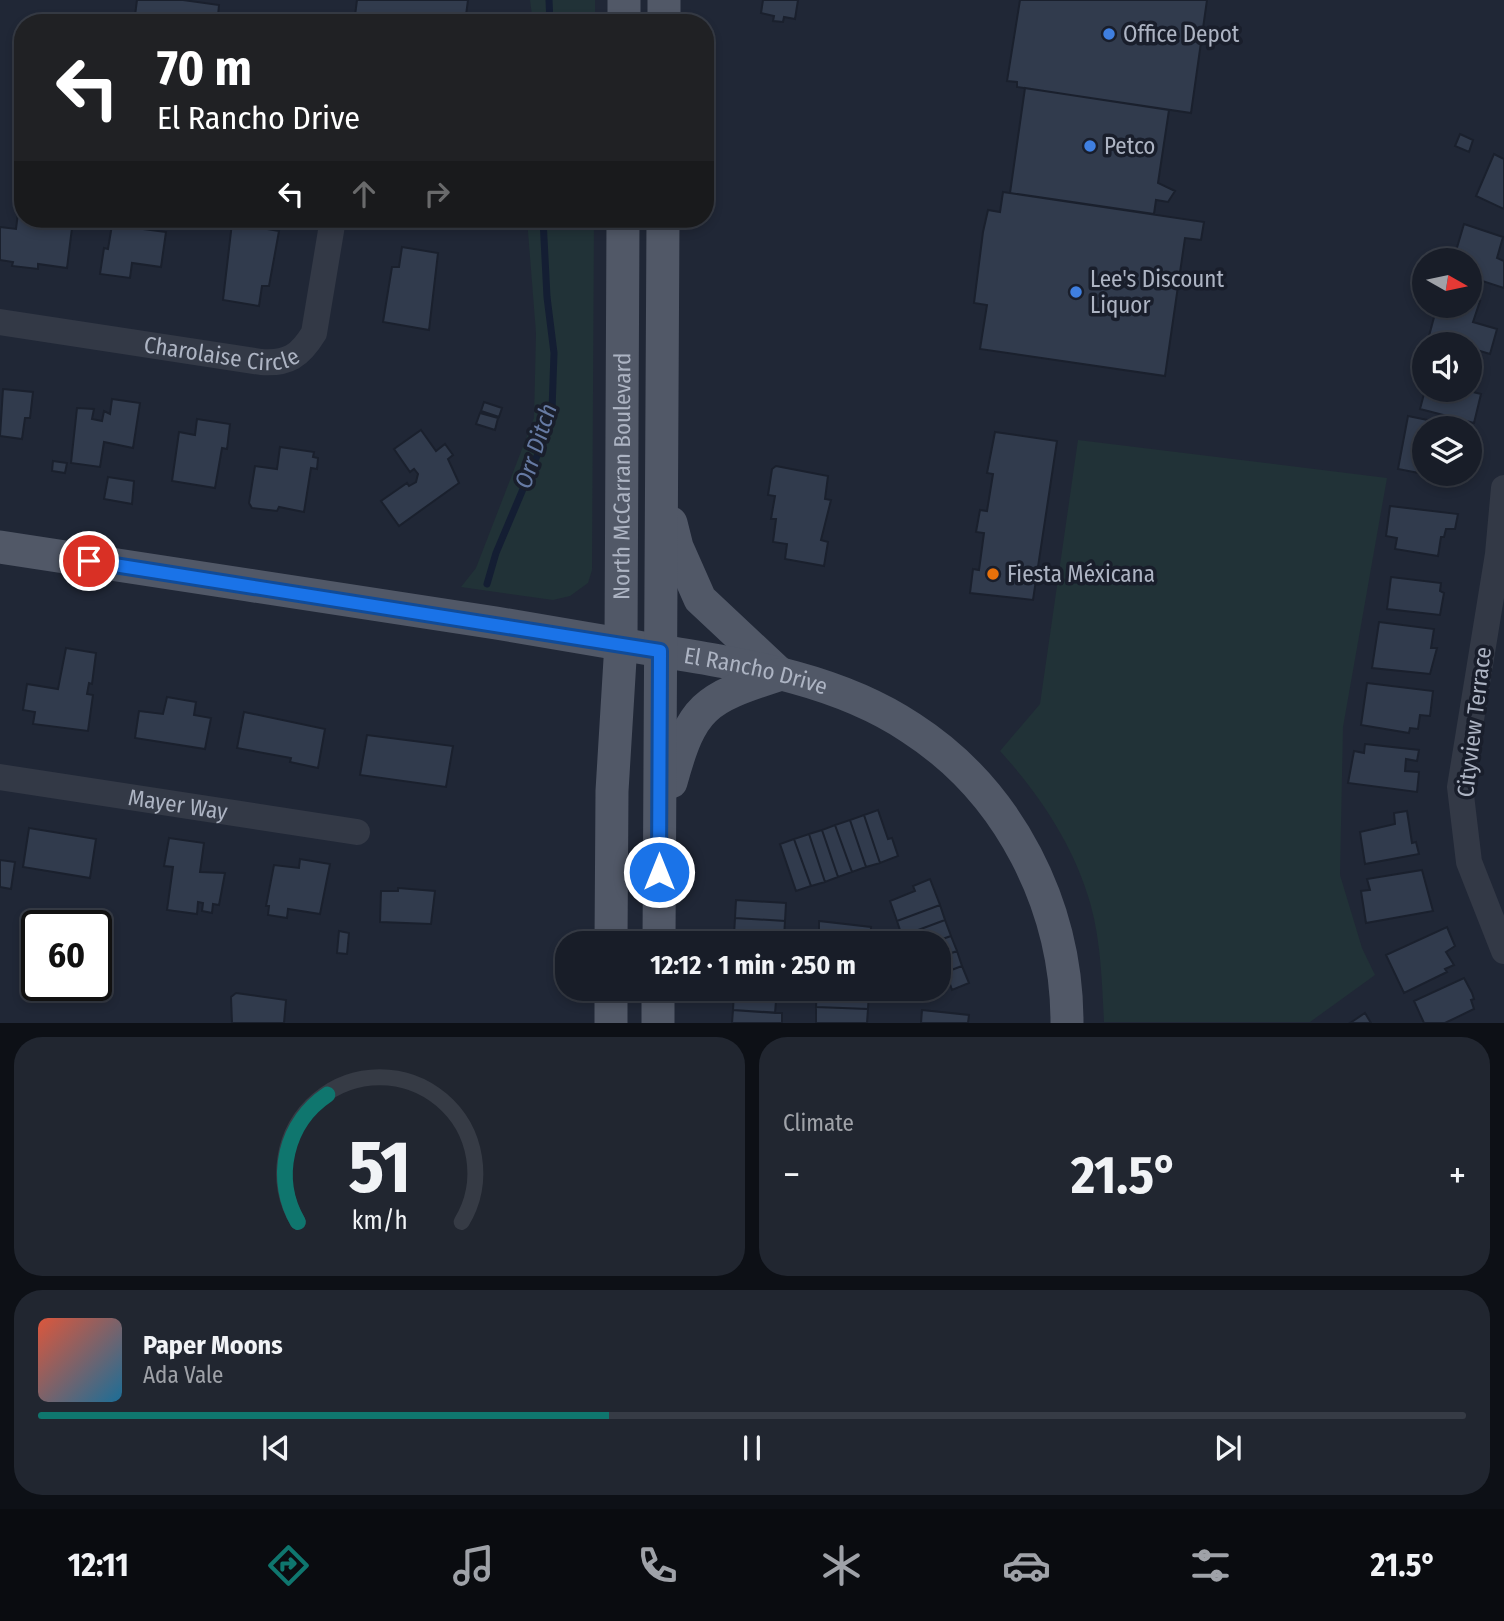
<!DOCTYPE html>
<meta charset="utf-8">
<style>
:root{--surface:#181d28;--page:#212630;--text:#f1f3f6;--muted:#9fa2a8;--line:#363b45;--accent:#0f766e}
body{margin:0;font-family:"Fira Sans Condensed",sans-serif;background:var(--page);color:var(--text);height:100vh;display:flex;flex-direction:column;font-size:26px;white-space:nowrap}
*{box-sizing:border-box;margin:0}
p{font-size:23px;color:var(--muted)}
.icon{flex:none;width:38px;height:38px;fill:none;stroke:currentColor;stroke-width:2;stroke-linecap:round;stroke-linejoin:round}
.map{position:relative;height:1023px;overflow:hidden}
.panel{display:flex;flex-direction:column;gap:14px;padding:14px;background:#0d1016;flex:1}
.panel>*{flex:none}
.banner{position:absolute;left:14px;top:14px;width:700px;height:214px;border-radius:28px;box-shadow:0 4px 10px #0003,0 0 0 2px var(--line);background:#202124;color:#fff;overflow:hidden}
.needle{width:46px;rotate:99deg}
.controls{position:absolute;left:1412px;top:248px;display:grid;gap:14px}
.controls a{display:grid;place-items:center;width:70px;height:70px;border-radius:50%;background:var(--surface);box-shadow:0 4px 10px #0003,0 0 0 2px var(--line);font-size:35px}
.speed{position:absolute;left:21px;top:910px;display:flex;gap:14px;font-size:35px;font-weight:700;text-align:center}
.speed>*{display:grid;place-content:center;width:91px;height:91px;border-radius:50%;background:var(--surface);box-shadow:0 4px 10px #0003,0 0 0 2px var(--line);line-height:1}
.speed .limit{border:4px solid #111;border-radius:10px;background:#fff;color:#111}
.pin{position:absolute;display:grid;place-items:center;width:60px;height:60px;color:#fff;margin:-30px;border:4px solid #fff;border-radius:50%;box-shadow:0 2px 7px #0007}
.me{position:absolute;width:77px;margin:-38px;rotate:0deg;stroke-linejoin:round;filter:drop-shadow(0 0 5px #0008)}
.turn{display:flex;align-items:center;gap:24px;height:147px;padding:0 28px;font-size:32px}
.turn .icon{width:91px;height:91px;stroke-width:2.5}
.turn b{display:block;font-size:49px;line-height:60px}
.lanes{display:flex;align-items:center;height:66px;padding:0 28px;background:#0003;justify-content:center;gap:35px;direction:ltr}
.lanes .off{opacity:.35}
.big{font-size:52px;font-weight:700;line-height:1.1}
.panel .tile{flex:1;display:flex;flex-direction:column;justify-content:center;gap:10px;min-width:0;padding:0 24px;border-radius:28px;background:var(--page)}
.panel .dial{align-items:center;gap:0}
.dial svg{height:182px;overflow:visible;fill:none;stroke:var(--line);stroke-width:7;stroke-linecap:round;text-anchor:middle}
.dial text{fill:var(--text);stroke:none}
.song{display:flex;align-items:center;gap:21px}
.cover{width:84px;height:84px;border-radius:10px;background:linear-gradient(135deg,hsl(10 70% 55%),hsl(200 70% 35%))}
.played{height:7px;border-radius:4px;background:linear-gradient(90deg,var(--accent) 40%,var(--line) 40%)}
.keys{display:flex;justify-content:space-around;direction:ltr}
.heat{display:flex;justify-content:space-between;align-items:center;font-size:38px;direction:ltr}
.panel .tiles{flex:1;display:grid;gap:14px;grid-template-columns:1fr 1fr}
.tile:last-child{grid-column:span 2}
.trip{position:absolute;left:555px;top:931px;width:396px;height:70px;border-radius:28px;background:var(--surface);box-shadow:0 4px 10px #0003,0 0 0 2px var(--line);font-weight:700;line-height:70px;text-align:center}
.dock{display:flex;height:112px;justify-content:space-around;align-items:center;background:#0a0c10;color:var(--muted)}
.dock .icon{width:49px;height:49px}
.dock .active{color:var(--accent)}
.dock b{font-size:32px;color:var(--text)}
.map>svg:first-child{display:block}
.green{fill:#213237}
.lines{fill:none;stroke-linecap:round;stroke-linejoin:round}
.stream{stroke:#141e33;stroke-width:7}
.building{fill:#313b4d;stroke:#1a202d;stroke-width:2}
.minor{stroke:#333946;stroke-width:26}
.major{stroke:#515867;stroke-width:33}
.route-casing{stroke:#114b97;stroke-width:18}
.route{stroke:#1a73e8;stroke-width:12}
.shop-dot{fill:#3f7fe0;stroke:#191e2b;stroke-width:2.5}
.food-dot{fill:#e8710a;stroke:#191e2b;stroke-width:2.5}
.labels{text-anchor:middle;stroke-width:7;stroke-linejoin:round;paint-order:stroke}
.poi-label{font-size:23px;fill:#adb4c3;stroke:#191e2b;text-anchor:start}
.street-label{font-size:23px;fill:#adb4c3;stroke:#191e2b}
.water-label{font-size:24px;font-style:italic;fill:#667aa3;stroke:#191e2b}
</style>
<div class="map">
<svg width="1504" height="1023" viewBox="0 0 1504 1023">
<rect width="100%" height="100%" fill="#202736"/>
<path class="green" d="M 530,0 L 595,0 L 595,23 L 533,23 Z
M 527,219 L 594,219 L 592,570 L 588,583 L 570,596 L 553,600 L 461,587 L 476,568 L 534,418 L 536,333 Z
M 1078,440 L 1387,478 L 1343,727 L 1340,875 L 1362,948 L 1375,975 L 1310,1022 L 1104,1022 C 1102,984 1101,943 1091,906 C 1075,847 1040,795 1000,751 L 1040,704 Z"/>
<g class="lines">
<path class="stream" d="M 549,0 L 550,23
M 487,584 L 496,553 L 545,437 L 552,410 L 554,353 L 547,297 L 543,219"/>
</g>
<path class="building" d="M 137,0 L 183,0 L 219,5 L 218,16 L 235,19 L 234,23 L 134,23 Z
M 357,0 L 468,0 L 465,23 L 354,23 Z
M 763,0 L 798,0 L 795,19 L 784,17 L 783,22 L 773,21 L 774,16 L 761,13 Z
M 1020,0 L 1207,0 L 1191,113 L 1017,87 L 1017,82 L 1007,81 Z
M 1025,88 L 1169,110 L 1158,183 L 1175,191 L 1168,202 L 1156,200 L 1154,214 L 1010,193 Z
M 1460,134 L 1473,140 L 1469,152 L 1455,146 Z
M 1494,154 L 1504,159 L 1504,209 L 1476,196 Z
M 1003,192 L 1204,222 L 1201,240 L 1185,238 L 1165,376 L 980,349 L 987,305 L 974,303 L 983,232 L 988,210 L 1000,212 Z
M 18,213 L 23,213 L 23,219 L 73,220 L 67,268 L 38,264 L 38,269 L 12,266 L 13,262 L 0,260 L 0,227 L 16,229 Z
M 232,223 L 279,231 L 269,286 L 262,286 L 259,306 L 223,300 Z
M 1464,224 L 1503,237 L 1497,258 L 1504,261 L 1504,288 L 1470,277 L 1470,261 L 1453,261 Z
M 112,225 L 166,232 L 161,267 L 132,263 L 130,278 L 100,274 L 104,248 L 108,249 Z
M 402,247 L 438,253 L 429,330 L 383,322 L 392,267 L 399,267 Z
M 1470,299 L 1480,301 L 1473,322 L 1497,329 L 1490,354 L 1470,348 L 1470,345 L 1429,336 L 1437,306 L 1470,306 Z
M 3,389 L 33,392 L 30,418 L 25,418 L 22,439 L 0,436 Z
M 1425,390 L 1465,390 L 1481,394 L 1474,423 L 1420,409 Z
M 112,399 L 140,403 L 133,448 L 104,442 L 100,467 L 71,463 L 77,408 L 94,409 L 92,419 L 102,421 L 104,411 L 110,414 Z
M 484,402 L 502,408 L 499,417 L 481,411 Z
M 480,413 L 498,418 L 495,430 L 476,424 Z
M 1408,416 L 1472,429 L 1470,442 L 1470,429 L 1424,429 L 1424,474 L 1398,469 Z
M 197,419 L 230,424 L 227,449 L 222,448 L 215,488 L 172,481 L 179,432 L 195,435 Z
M 421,430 L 436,451 L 445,444 L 453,455 L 448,459 L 459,483 L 399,526 L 381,501 L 407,483 L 409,486 L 416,482 L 418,474 L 414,469 L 410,472 L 394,449 Z
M 995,432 L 1057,441 L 1033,600 L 970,593 L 973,569 L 979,570 L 984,533 L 976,532 L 980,510 L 987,511 L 993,474 L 987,473 Z
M 280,447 L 314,452 L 313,457 L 318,458 L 317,469 L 311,468 L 304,512 L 279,507 L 277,511 L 252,508 L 249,503 L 255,466 L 277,469 Z
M 53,461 L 67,463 L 65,473 L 52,471 Z
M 776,466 L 828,476 L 825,499 L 831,500 L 821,540 L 828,542 L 824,566 L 785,559 L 787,544 L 773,542 L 776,519 L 771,519 L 775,496 L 768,495 L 772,469 Z
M 108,477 L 134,481 L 132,504 L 104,499 Z
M 1390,506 L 1458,514 L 1455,529 L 1446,529 L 1444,537 L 1441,537 L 1438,556 L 1395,549 L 1397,538 L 1386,536 Z
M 1391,577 L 1441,583 L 1440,591 L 1444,593 L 1440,615 L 1387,609 Z
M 1379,622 L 1434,629 L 1431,648 L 1437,648 L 1430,674 L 1372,668 Z
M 66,648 L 96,653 L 92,684 L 89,683 L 87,694 L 93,695 L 88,731 L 33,724 L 35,712 L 23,710 L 27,684 L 58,689 Z
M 1367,683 L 1433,691 L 1430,716 L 1420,715 L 1418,729 L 1410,728 L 1409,733 L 1361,725 Z
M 167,697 L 196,702 L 194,715 L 211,718 L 205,749 L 135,738 L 139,711 L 163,714 Z
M 244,712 L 325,729 L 318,768 L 290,762 L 291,758 L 237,748 Z
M 367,735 L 453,746 L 446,787 L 360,775 Z
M 1365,744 L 1419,750 L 1417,761 L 1406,759 L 1405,771 L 1419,772 L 1417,792 L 1348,783 L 1354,751 L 1364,753 Z
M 878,810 L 888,839 L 892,838 L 898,856 L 880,863 L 864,815 Z
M 1407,811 L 1412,843 L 1416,842 L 1419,854 L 1365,864 L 1360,832 L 1395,824 L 1394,813 Z
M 864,815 L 880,863 L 866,867 L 850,820 Z
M 850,820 L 866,867 L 852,872 L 835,825 Z
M 835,825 L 852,872 L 838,877 L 822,830 Z
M 29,828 L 96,839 L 90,878 L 23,867 Z
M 822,830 L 838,877 L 825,882 L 809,834 Z
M 809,834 L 825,882 L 811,886 L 794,839 Z
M 169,838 L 204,843 L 200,872 L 225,873 L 219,905 L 213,904 L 212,913 L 202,911 L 203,903 L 198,902 L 197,914 L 167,910 L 173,867 L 164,866 Z
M 794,839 L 811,886 L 796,891 L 780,844 Z
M 300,859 L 330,864 L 320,914 L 288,909 L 287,918 L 268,915 L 269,906 L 266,906 L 274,865 L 299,868 Z
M 0,860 L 15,862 L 11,889 L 0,887 Z
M 1422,870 L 1433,911 L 1366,923 L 1361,891 L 1370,890 L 1367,879 Z
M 930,879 L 940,905 L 897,921 L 890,901 L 915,891 L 913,886 Z
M 398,888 L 435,891 L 431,924 L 380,922 L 381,891 L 398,891 Z
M 736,900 L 786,903 L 785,921 L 735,918 Z
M 940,905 L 945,920 L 902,936 L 897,921 Z
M 735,918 L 785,921 L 784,937 L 734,935 Z
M 945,920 L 951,936 L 931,943 L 905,943 L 902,936 Z
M 819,921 L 871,927 L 870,943 L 819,941 Z
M 1447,927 L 1455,946 L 1446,952 L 1454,965 L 1445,969 L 1447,972 L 1404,993 L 1386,955 Z
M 339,931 L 349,933 L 347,954 L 337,953 Z
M 734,935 L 784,937 L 784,943 L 733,943 Z
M 951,936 L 957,951 L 938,958 L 938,943 L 931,943 Z
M 957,951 L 962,966 L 938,975 L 938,958 Z
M 962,966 L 969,983 L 952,990 L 950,984 L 938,989 L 938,975 Z
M 1464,978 L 1472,993 L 1474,999 L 1471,1000 L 1474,1009 L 1445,1023 L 1424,1023 L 1414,1001 Z
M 759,989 L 777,989 L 775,1013 L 733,1010 L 734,992 L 759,993 Z
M 817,989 L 869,989 L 869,992 Z
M 817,990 L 869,992 L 868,1009 L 816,1007 Z
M 236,993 L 286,1000 L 284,1023 L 232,1023 L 231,997 Z
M 816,1007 L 868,1009 L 867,1023 L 816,1023 Z
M 733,1010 L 782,1013 L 782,1023 L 732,1023 Z
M 922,1010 L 969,1015 L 968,1023 L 921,1023 Z
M 1365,1013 L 1371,1023 L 1350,1023 Z"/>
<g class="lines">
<g class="minor">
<path id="s1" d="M 0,322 L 261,362 C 288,364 300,356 314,333 L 333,219"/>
<path d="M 1504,488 L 1498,554 L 1460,787 L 1469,862 L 1504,951"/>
<path id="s2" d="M 0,777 L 357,832"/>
</g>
<g class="major">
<path d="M 624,23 L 624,0"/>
<path d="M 664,23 L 664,0"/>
<path d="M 671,523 L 677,547 L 700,599 L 780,674"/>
<path id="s3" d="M 0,547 C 165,572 331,598 496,623 C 551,632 606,642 661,651 C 746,665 838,679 911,728 C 1010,792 1067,906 1067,1023"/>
<path d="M 671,782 C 692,706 704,699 778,675"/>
<path id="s4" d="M 611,943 L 612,791 L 621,643 L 623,219"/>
<path d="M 659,943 L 663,219"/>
<path d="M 611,1023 L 611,989"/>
<path d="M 658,1023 L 658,989"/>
</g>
</g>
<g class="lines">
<g class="route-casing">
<path id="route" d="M 89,561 L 660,651 L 659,872"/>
</g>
<use href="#route" class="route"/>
</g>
<g class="shop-dot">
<circle cx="1109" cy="34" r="7"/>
<circle cx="1090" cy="146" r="7"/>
<circle cx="1076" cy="292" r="7"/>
</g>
<circle class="food-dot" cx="993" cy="574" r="7"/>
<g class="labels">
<g class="poi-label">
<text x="1123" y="42">Office Depot</text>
<text x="1104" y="154">Petco</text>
<text x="1090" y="287">Lee's Discount<tspan x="1090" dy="26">Liquor</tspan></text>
<text x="1007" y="582">Fiesta Méxicana</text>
</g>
<g class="street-label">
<text dy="8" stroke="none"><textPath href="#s1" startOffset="224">Charolaise Circle</textPath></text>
<text dy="8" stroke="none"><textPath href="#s4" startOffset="467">North McCarran Boulevard</textPath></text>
<text dy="8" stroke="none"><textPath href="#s3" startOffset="766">El Rancho Drive</textPath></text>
<text transform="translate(1474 722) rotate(-83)" y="8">Cityview Terrace</text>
<text dy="8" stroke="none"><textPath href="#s2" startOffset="180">Mayer Way</textPath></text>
</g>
<g class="water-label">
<text transform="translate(536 446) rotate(-72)" y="8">Orr Ditch</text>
</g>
</g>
</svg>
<div class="controls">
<a><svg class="needle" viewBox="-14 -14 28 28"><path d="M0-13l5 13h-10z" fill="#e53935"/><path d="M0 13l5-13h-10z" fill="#9fa2a8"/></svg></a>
<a><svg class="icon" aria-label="sound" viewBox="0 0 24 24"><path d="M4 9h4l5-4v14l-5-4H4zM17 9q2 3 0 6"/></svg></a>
<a><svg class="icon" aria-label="layers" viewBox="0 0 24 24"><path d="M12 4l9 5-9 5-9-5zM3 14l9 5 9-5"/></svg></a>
</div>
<div class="speed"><div class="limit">60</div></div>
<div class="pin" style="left:89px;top:561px;background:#d93025"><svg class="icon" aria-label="arrive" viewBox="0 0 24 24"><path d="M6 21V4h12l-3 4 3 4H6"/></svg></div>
<svg class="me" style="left:659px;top:872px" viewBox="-20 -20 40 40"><circle r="17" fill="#1a73e8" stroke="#fff" stroke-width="3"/><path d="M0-11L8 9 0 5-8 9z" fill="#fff"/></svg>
<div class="trip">12:12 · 1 min · 250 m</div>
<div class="banner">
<div class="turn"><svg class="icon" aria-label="left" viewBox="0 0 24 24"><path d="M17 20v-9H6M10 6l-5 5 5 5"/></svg><div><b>70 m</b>El Rancho Drive</div></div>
<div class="lanes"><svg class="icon" aria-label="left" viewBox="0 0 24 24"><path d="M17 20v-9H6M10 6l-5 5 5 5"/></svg><svg class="icon off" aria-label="ahead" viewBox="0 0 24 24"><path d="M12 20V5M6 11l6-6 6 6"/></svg><svg class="icon off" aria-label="right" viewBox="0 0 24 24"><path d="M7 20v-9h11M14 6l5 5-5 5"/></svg></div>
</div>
</div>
<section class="panel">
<div class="tiles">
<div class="tile dial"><svg viewBox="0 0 100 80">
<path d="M14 69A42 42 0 1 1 86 69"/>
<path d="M14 69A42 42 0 0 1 27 13" stroke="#0f766e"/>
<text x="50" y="56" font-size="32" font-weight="700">51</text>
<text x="50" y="72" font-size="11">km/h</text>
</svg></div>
<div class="tile"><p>Climate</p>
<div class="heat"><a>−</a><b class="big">21.5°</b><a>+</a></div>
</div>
<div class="tile">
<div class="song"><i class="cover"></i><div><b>Paper Moons</b><p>Ada Vale</p></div></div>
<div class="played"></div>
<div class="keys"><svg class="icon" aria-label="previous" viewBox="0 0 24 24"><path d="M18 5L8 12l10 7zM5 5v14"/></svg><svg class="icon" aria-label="pause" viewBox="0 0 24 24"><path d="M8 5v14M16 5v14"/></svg><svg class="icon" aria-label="next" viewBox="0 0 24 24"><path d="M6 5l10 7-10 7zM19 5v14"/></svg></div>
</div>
</div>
</section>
<nav class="dock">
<b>12:11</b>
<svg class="icon active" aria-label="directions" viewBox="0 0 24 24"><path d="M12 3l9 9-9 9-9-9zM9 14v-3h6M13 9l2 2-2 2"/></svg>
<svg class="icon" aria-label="music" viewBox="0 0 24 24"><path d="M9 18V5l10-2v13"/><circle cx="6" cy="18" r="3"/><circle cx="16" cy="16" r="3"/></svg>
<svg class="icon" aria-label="phone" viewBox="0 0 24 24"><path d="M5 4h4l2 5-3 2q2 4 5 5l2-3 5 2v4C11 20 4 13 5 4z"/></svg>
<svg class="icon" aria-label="climate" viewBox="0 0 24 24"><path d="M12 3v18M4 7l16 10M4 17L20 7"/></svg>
<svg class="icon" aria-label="car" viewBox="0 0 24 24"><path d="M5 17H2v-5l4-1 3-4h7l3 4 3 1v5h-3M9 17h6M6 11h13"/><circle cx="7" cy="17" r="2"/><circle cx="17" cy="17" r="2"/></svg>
<svg class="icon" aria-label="filters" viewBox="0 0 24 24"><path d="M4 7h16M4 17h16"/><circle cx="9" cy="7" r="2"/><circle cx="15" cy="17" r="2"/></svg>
<b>21.5°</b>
</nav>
